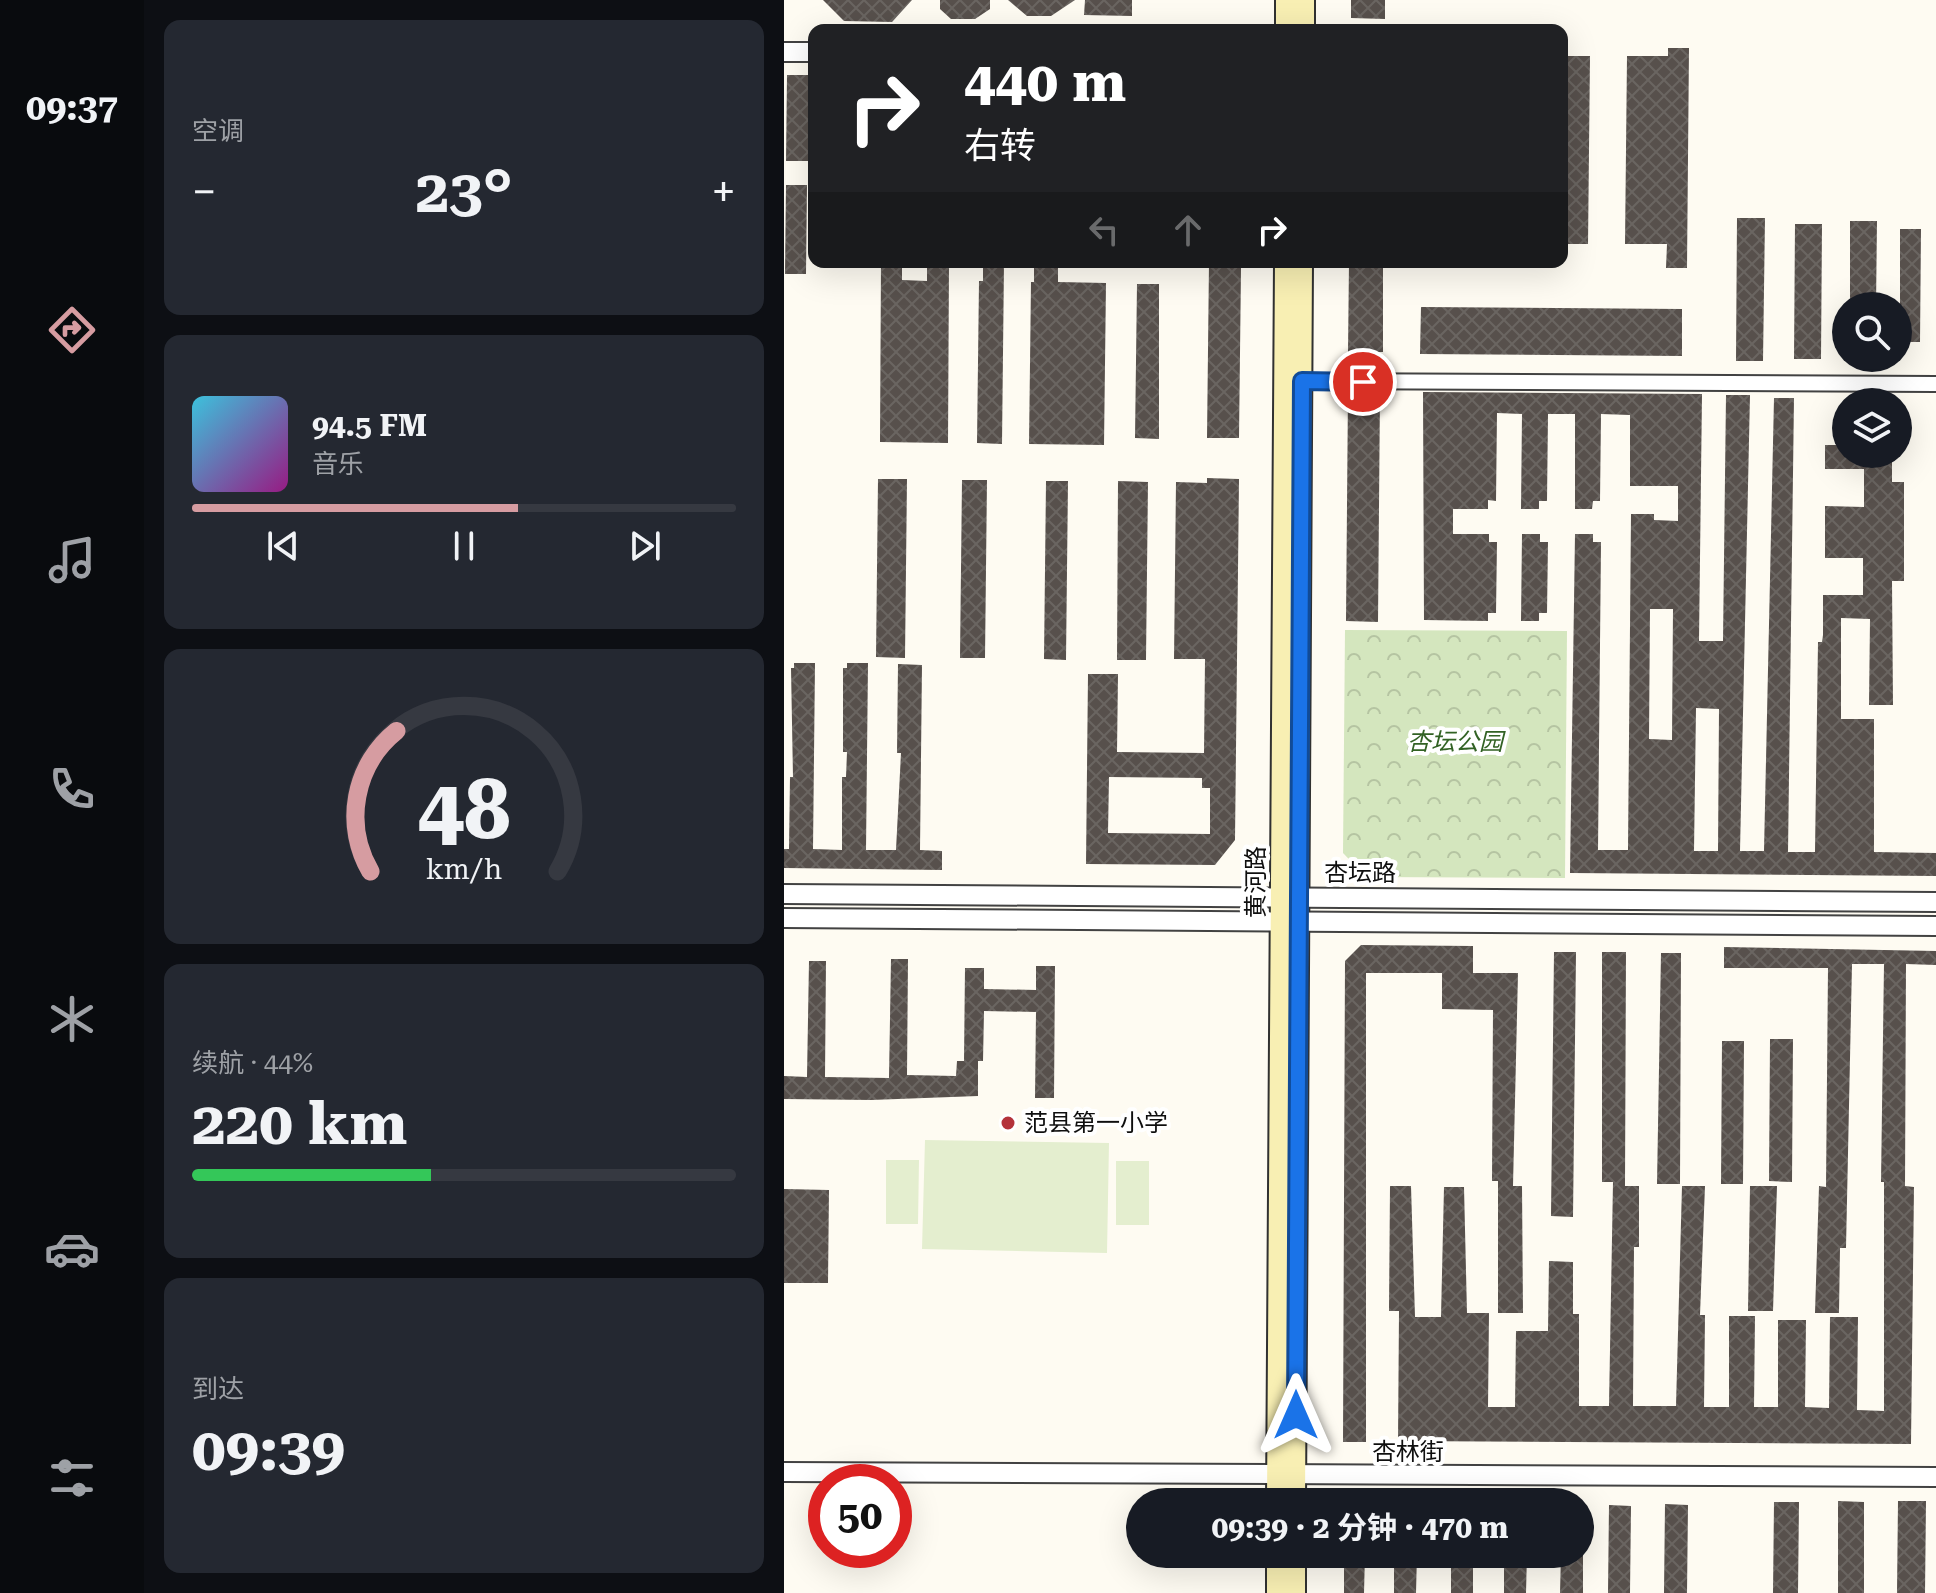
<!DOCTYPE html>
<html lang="zh">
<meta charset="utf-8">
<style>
:root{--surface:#171b24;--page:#242831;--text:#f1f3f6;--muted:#9ea1a6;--line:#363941;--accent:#d69ca1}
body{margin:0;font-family:"Roboto Serif","Noto Sans SC",serif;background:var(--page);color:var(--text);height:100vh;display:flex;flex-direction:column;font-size:30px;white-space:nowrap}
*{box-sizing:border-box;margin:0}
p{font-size:26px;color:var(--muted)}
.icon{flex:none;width:44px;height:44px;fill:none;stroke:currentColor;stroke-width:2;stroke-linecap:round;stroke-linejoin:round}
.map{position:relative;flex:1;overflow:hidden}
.drawer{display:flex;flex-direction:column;gap:20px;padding:20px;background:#0d0f14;width:640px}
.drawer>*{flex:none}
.guide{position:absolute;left:24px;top:24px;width:760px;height:244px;border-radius:16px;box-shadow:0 8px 32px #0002;background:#202124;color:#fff;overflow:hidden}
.tools{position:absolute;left:1048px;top:292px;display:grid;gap:16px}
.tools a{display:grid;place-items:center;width:80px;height:80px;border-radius:50%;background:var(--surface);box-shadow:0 8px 32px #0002;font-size:40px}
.speed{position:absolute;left:24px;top:1464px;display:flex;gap:16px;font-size:40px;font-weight:700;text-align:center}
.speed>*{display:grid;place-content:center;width:104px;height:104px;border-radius:50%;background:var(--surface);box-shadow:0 8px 32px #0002;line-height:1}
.speed .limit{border:12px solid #d22;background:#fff;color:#111}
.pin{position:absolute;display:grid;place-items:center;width:68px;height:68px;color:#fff;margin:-34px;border:4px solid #fff;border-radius:50%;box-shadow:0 2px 8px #0007}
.me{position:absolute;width:88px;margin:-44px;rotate:0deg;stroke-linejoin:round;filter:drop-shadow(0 0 6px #0008)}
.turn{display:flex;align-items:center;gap:28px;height:168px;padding:0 24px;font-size:36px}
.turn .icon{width:104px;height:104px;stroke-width:2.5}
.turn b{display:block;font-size:56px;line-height:68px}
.lanes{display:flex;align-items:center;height:76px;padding:0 24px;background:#0003;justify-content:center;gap:40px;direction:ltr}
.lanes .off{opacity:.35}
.big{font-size:60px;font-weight:700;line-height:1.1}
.drawer .card{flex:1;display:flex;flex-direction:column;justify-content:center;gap:12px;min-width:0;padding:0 28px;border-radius:16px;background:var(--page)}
.drawer .dial{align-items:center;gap:0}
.dial svg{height:208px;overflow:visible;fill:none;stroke:var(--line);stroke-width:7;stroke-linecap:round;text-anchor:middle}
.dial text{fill:var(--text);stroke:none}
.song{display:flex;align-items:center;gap:24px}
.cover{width:96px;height:96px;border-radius:12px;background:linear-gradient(135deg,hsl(190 70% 55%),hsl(310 70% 35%))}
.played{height:8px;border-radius:4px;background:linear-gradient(90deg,var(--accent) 60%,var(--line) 60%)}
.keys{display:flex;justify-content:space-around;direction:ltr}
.heat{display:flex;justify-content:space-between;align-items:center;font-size:44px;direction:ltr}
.charge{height:12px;border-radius:6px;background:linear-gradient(90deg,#34c759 44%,var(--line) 0)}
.trip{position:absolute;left:342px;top:1488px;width:468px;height:80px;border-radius:40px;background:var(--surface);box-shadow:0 8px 32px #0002;font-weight:700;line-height:80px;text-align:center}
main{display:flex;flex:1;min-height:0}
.tabs{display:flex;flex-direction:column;width:144px;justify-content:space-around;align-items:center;background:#090b0e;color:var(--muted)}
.tabs .icon{width:56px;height:56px}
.tabs .active{color:var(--accent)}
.tabs b{font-size:36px;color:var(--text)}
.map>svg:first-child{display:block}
.park{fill:url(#park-crowns)}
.pitch{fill:#e4eecf}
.building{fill:url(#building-cross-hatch);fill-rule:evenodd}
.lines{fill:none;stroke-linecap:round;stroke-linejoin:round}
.minor-casing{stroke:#424242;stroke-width:18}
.tertiary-casing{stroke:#424242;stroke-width:22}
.secondary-casing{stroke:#313131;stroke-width:24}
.minor{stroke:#fff;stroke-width:14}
.tertiary{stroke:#fff;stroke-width:18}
.secondary{stroke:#f8efb3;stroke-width:20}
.route-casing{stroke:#114b97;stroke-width:20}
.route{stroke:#1a73e8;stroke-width:14}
.poi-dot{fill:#b4323a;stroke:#fff;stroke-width:3}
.labels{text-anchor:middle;stroke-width:8;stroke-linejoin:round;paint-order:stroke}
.park-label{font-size:24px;font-style:italic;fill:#326224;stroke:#fff}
.street-label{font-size:24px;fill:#0f0f0f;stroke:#fff}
.poi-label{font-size:24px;fill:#0f0f0f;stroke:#fff;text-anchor:start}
</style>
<main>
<nav class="tabs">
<b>09:37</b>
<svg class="icon active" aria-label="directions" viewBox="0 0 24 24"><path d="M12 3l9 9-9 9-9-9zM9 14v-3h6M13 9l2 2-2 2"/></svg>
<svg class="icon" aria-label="music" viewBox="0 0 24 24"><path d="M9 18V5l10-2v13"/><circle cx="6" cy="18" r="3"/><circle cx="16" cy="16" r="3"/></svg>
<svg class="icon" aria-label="phone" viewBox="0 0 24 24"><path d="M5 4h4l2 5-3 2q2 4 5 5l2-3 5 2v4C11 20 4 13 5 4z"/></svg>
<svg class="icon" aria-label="climate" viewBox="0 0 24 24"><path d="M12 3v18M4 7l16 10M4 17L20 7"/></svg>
<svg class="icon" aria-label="car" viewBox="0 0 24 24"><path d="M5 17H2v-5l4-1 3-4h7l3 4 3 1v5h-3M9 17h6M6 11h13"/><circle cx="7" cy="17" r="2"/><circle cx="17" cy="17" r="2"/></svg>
<svg class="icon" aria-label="filters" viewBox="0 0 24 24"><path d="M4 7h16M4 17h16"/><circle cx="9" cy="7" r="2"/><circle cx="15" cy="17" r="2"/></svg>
</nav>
<section class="drawer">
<div class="card"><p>空调</p>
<div class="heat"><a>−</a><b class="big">23°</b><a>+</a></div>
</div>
<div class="card">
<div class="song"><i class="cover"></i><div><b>94.5 FM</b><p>音乐</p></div></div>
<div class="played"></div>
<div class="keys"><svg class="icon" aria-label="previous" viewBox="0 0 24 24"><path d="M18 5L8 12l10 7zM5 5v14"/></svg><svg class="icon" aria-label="pause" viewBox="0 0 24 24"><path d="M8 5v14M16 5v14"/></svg><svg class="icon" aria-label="next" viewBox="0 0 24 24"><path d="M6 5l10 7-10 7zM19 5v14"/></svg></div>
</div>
<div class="card dial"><svg viewBox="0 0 100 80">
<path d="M14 69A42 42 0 1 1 86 69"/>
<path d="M14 69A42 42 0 0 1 24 15" stroke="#d69ca1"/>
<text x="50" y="56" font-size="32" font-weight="700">48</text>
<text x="50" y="72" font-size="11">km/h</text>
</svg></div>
<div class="card"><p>续航 · 44%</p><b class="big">220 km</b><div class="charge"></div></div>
<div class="card"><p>到达</p><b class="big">09:39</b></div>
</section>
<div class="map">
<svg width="1152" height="1593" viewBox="0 0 1152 1593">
<defs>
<pattern id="park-crowns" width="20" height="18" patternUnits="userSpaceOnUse" patternTransform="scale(2)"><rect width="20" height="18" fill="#d4e6be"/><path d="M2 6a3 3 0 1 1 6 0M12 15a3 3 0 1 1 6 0" fill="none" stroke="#b5c4a2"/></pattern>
<pattern id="building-cross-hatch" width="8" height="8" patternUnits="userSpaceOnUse" patternTransform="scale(2)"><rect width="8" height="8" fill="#57504c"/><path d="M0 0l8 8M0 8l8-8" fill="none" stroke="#6a6561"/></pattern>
</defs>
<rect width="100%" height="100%" fill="#fefbf2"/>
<path class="park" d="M 561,630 L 783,631 L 781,878 L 582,877 L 559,853 Z"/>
<path class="pitch" d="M 141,1140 L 325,1143 L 323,1253 L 138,1249 Z
M 102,1160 L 135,1160 L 134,1224 L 102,1224 Z
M 332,1161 L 365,1161 L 365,1225 L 332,1225 Z"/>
<path class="building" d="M 39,0 L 128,0 L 108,22 L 60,21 Z
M 156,0 L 206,0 L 206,9 L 191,19 L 167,19 L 156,9 Z
M 224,0 L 291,0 L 267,16 L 243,16 Z
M 301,0 L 348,0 L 348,16 L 300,15 Z
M 567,0 L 601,0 L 601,19 L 567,18 Z
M 884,48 L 905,48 L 903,268 L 882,268 L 883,244 L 841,244 L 843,56 L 884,56 Z
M 778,56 L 806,56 L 804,244 L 778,244 Z
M 3,75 L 25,75 L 25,161 L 2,161 Z
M 2,185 L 23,185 L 22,274 L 1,274 Z
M 953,218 L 981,218 L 979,361 L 952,361 Z
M 1066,221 L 1093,221 L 1092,306 L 1066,306 Z
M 1011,224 L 1038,224 L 1037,359 L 1010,359 Z
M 1116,229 L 1137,229 L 1136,342 L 1116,342 Z
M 97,262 L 118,262 L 118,280 L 143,281 L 143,262 L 165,262 L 164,443 L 96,442 Z
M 199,262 L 220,262 L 218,444 L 193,443 L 195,281 L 199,281 Z
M 250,262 L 274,262 L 274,282 L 322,283 L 320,445 L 245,444 L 247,282 L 250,282 Z
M 425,262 L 449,262 L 449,268 L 457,268 L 455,438 L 423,438 Z
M 565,262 L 599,262 L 599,352 L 564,352 Z
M 353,284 L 375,284 L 375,439 L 351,438 Z
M 637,307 L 898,309 L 898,356 L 636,354 Z
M 564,391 L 596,391 L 594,622 L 562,621 Z
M 639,392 L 918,394 L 915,641 L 939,641 L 942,395 L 966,395 L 956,851 L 980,851 L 990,398 L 1010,398 L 1004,852 L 1031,852 L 1034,642 L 1038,642 L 1039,635 L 1039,595 L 1079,595 L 1079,558 L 1041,558 L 1041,506 L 1080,507 L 1080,469 L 1041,469 L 1041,445 L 1062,445 L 1062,454 L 1108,454 L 1108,482 L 1120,482 L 1120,581 L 1108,581 L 1109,705 L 1085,705 L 1086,619 L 1057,618 L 1057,719 L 1090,719 L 1090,852 L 1152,853 L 1152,876 L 786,873 L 791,534 L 809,534 L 809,542 L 817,542 L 814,850 L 844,850 L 847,514 L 870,514 L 870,520 L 894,521 L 894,486 L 846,486 L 846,415 L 817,414 L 816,501 L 809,501 L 808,509 L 791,509 L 791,414 L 764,414 L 763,501 L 755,501 L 755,509 L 737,509 L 738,414 L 713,413 L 712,501 L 704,500 L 704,509 L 669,509 L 669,534 L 705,534 L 705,542 L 713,542 L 712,613 L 704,613 L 704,621 L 640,620 ZM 866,609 L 889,609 L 888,740 L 865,739 ZM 912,708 L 935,709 L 934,851 L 910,851 Z
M 423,478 L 455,479 L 451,840 L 431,865 L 302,864 L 304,674 L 334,674 L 333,752 L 420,753 L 421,659 L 390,659 L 392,482 L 423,483 ZM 325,777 L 418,778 L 418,788 L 426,788 L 426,834 L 324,833 Z
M 94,479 L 123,479 L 121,658 L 92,657 Z
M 178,480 L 203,480 L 201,658 L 176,658 Z
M 262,481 L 284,481 L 282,660 L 260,659 Z
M 334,481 L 364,482 L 362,660 L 333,660 Z
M 738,534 L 756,534 L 756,542 L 764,542 L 763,613 L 755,613 L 755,621 L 737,621 Z
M 10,663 L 31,663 L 29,849 L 58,850 L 58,777 L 62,777 L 63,752 L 59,752 L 59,668 L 63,668 L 63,663 L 84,663 L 82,850 L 112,850 L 117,753 L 113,753 L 114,664 L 138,665 L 136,850 L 158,851 L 158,870 L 0,868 L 0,849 L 5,849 L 6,777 L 9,777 L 7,668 L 10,668 Z
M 577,945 L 689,946 L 689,973 L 734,973 L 729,1186 L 738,1186 L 739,1313 L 714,1313 L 714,1181 L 708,1181 L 709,1010 L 658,1009 L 658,973 L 582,973 L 582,1442 L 559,1442 L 561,961 Z
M 940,947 L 1152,951 L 1152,965 L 1122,964 L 1121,1186 L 1130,1187 L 1127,1444 L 614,1441 L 615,1311 L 605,1311 L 606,1186 L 627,1186 L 631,1317 L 657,1317 L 660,1187 L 680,1187 L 683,1313 L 705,1313 L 704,1407 L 731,1407 L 732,1331 L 764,1331 L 765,1261 L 789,1262 L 789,1314 L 795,1314 L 795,1406 L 825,1406 L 829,1182 L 818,1182 L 818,952 L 842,952 L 841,1186 L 855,1186 L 855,1247 L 850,1247 L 849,1406 L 892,1406 L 898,1186 L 921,1186 L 916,1315 L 921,1315 L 920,1407 L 945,1407 L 945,1316 L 971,1316 L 970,1407 L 994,1407 L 994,1320 L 1022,1320 L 1021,1407 L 1045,1408 L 1046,1317 L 1074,1317 L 1073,1410 L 1100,1411 L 1100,1182 L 1097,1182 L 1100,964 L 1068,964 L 1062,1248 L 1056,1248 L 1055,1313 L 1031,1313 L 1035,1186 L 1042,1187 L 1044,968 L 940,968 Z
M 770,952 L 792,952 L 789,1217 L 767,1216 Z
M 877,953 L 897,953 L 896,1184 L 873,1184 Z
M 107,959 L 124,959 L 123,1075 L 172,1076 L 173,1061 L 180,1061 L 181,968 L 200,968 L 200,989 L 252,990 L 252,966 L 271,966 L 270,1098 L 251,1098 L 252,1012 L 200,1011 L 199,1061 L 194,1061 L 194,1096 L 87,1100 L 0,1099 L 0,1076 L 23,1077 L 25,961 L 42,961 L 41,1077 L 105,1078 Z
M 986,1039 L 1009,1039 L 1008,1182 L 985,1181 Z
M 938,1041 L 960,1041 L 959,1184 L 937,1184 Z
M 966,1186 L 993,1186 L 989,1311 L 964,1311 Z
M 0,1189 L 45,1190 L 44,1283 L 0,1283 Z
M 1054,1501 L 1080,1502 L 1080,1593 L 1054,1593 Z
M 1114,1501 L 1142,1501 L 1141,1593 L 1113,1593 Z
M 990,1502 L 1015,1502 L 1014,1593 L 989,1593 Z
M 881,1504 L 904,1505 L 903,1593 L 880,1593 Z
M 825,1505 L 847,1506 L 846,1593 L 824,1593 Z
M 560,1554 L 581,1554 L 580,1593 L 560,1593 Z
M 610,1554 L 633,1554 L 632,1593 L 610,1593 Z
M 667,1554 L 689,1554 L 689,1593 L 667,1593 Z
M 720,1554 L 743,1554 L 742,1593 L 720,1593 Z
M 777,1554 L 799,1554 L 799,1593 L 776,1593 Z"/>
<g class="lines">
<g class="minor-casing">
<path id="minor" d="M 518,381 L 1152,384"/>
</g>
<g class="tertiary-casing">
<path id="tertiary" d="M 0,52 L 30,52
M 0,894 L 1152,902
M 0,918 L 1152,926
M 0,1472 L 1152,1477"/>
</g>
<g class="secondary-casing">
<path id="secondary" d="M 502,30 L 502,0
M 520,30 L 520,0
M 493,1502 L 501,262
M 511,1502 L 518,262
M 493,1593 L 493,1554
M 511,1593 L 511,1554"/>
</g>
<use href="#minor" class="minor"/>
<use href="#tertiary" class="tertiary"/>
<use href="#secondary" class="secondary"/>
</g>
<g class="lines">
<g class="route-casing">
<path id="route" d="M 512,1415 L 518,381 L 579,382"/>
</g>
<use href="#route" class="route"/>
</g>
<circle class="poi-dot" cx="224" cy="1123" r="8"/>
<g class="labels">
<g class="park-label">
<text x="671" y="750">杏坛公园</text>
</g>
<g class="street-label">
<text x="576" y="881">杏坛路</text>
<text transform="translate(472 882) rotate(-90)" y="8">黄河路</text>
<text x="624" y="1460">杏林街</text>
</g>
<g class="poi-label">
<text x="240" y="1131">范县第一小学</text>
</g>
</g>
</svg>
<div class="tools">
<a><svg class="icon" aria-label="search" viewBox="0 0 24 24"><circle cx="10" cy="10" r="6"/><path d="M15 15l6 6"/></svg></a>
<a><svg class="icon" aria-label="layers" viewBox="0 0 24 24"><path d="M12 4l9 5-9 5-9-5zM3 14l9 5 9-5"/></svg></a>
</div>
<div class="speed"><div class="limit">50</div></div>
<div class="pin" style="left:579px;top:382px;background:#d93025"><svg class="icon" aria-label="arrive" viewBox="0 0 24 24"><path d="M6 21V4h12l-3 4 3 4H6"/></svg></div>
<svg class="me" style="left:512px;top:1415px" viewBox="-20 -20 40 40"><path d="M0-17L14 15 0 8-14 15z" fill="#1a73e8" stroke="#fff" stroke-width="4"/></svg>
<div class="trip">09:39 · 2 分钟 · 470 m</div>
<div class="guide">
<div class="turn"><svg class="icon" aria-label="right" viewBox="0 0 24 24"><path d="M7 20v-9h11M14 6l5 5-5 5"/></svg><div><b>440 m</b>右转</div></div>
<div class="lanes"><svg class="icon off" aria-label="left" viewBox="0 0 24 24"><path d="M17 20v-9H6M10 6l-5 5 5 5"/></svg><svg class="icon off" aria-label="ahead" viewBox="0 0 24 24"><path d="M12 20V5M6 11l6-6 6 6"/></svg><svg class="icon" aria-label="right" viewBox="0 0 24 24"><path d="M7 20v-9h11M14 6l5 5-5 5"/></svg></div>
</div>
</div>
</main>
